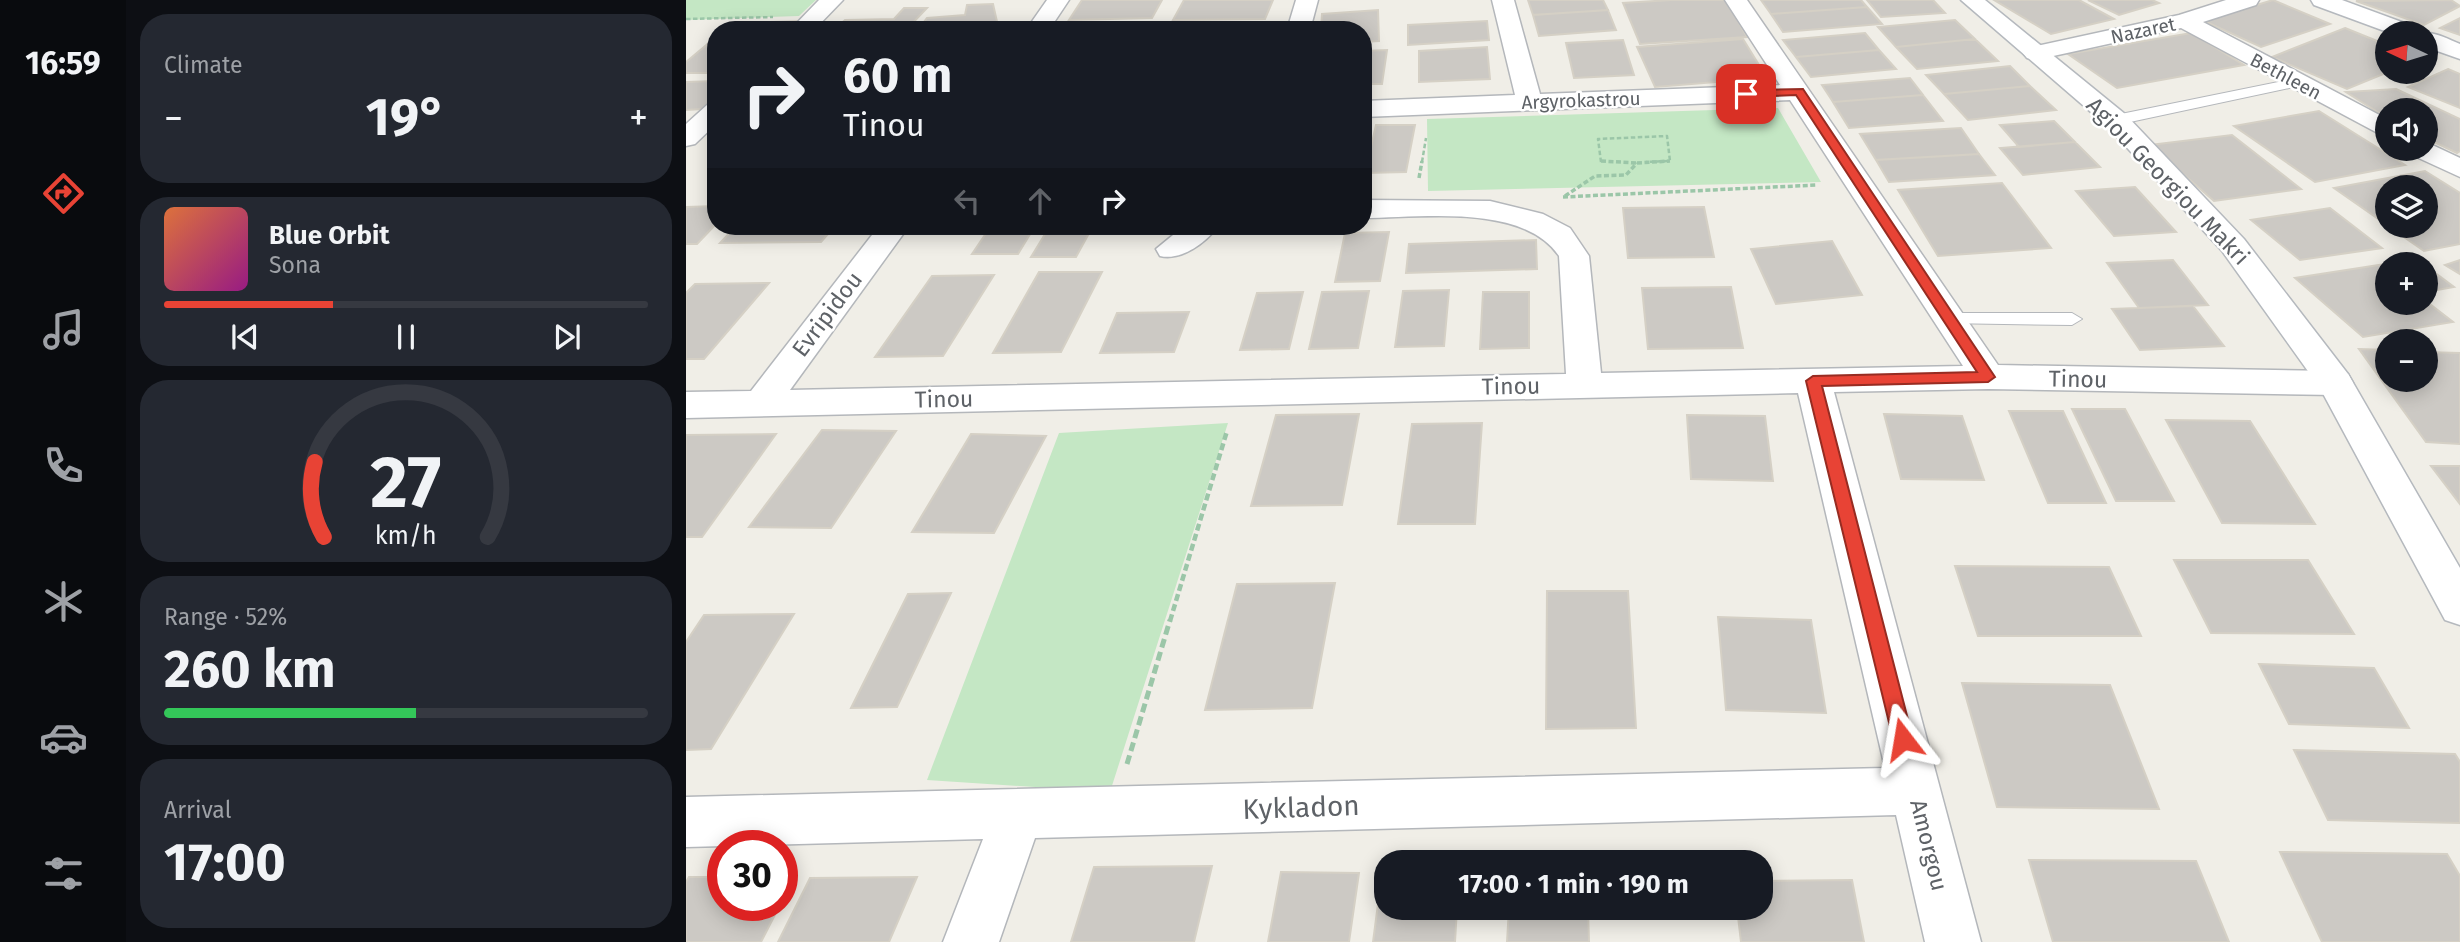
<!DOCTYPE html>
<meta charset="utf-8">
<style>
:root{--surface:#171b24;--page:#242831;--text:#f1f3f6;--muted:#9ea1a6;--line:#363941;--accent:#e84335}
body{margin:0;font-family:"Fira Sans",sans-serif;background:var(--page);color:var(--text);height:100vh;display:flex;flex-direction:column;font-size:26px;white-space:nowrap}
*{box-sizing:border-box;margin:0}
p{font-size:23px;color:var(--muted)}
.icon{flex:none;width:38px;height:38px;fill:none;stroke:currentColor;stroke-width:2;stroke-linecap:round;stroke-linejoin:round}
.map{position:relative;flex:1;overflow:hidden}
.side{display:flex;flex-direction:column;gap:14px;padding:14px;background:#0d0f14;width:560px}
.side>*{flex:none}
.guide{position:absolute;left:21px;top:21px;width:665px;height:214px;border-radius:28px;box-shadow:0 4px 18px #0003;background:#171b24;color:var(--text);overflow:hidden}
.needle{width:46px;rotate:274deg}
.buttons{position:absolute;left:1689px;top:21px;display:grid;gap:14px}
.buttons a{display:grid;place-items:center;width:63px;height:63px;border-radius:50%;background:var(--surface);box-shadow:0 4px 18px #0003;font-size:35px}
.speed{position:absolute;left:21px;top:830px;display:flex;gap:14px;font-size:35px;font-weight:700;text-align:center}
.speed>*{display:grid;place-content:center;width:91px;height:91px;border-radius:50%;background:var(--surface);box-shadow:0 4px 18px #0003;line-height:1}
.speed .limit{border:10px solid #d22;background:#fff;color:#111}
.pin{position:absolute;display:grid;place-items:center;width:60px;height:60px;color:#fff;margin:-30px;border-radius:14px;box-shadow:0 4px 10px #0006}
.me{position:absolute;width:77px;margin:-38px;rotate:346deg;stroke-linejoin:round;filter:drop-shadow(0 0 5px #0008)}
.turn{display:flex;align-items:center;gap:24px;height:147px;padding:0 21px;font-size:32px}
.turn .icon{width:91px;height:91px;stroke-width:2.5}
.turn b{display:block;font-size:49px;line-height:60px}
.lanes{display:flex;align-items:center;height:66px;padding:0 21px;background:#0003;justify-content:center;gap:35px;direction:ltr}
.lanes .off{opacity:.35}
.big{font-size:52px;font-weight:700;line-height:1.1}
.side .card{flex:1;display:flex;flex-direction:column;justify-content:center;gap:10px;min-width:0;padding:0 24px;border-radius:28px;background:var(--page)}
.side .dial{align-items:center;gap:0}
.dial svg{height:182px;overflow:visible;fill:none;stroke:var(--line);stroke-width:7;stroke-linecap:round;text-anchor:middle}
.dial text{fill:var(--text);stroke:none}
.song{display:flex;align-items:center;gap:21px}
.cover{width:84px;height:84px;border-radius:10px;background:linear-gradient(135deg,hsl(20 70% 55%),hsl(310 70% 35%))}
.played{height:7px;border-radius:4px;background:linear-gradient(90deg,var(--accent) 35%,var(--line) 35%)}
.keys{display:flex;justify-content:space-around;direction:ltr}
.heat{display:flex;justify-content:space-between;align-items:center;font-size:38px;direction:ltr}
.charge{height:10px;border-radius:5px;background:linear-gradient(90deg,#34c759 52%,var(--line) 0)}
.trip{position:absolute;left:688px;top:850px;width:399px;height:70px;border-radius:28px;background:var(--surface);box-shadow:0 4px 18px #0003;font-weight:700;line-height:70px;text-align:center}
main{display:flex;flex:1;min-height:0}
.dock{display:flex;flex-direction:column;width:126px;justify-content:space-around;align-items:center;background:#090b0e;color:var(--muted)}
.dock .icon{width:49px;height:49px}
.dock .selected{color:var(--accent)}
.dock b{font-size:32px;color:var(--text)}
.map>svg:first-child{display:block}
.green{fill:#c4e7c4}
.building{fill:#ccc9c4;stroke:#d5d0c5;stroke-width:2}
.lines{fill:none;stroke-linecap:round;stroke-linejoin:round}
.lane-casing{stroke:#b4b7bb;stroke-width:2}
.street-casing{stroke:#b4b7bb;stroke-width:3}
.secondary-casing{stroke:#b5b9be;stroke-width:3}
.path-far3{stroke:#9bc6a8;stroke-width:2.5;stroke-dasharray:4.5 2.5;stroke-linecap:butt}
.path-far2{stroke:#9bc6a8;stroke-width:3.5;stroke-dasharray:5 2.5;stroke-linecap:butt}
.path-far1{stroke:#9bc6a8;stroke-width:4.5;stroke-dasharray:7 3.5;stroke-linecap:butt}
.path{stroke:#9bc6a8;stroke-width:5;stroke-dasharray:9 4.5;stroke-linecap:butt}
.lane{fill:#fff;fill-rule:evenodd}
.street{fill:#fff;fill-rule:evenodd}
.secondary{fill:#fff;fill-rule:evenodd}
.route{fill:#e84335;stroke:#972c22;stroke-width:2}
.labels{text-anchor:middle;stroke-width:5;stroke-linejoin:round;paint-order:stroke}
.far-street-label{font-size:19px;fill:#5e6267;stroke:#fff}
.street-label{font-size:23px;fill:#5e6267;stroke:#fff}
.near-street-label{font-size:28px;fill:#5e6267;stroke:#fff}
</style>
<main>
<nav class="dock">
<b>16:59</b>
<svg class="icon selected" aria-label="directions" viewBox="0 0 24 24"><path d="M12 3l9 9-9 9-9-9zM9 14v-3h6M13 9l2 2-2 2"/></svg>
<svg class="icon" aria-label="music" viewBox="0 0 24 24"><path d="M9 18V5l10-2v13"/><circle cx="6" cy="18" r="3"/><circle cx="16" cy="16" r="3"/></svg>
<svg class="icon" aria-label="phone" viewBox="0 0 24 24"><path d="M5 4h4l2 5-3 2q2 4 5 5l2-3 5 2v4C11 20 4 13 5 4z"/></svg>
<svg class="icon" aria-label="climate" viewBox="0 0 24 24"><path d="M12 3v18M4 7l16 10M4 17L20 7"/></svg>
<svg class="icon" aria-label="car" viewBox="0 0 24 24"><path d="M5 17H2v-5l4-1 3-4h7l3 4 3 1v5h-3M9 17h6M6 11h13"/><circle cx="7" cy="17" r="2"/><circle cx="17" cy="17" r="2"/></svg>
<svg class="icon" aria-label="filters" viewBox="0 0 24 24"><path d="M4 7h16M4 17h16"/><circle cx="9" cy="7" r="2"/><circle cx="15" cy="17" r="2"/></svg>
</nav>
<section class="side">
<div class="card"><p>Climate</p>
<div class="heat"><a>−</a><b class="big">19°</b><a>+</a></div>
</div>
<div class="card">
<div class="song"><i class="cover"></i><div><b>Blue Orbit</b><p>Sona</p></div></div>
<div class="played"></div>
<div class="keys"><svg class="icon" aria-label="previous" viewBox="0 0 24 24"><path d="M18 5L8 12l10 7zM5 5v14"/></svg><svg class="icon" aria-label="pause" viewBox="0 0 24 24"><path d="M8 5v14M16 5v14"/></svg><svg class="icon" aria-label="next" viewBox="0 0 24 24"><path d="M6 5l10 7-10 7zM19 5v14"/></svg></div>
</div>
<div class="card dial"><svg viewBox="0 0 100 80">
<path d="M14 69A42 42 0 1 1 86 69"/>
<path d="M14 69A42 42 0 0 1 10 36" stroke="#e84335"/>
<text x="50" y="56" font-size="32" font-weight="700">27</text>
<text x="50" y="72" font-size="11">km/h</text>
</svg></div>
<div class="card"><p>Range · 52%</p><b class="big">260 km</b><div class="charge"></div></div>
<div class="card"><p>Arrival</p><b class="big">17:00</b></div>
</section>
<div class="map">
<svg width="1774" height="942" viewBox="0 0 1774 942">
<rect width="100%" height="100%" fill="#f0eee7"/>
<path class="green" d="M 0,0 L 130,0 L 113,16 L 0,20 Z
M 1092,108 L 1135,182 L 742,191 L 741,119 Z
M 542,423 L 424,792 L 241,780 L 373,433 Z"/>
<path class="building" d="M 396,0 L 476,0 L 466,18 L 383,20 Z
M 498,0 L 587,0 L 579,19 L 487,20 Z
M 842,0 L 917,0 L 922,10 L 847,15 Z
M 985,0 L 1040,0 L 1061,37 L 954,44 L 937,3 Z
M 1075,0 L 1175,0 L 1181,7 L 1085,14 Z
M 1181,0 L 1247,0 L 1259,13 L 1195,17 Z
M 1308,0 L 1393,0 L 1428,19 L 1365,34 Z
M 1402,0 L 1466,0 L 1473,3 L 1433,15 Z
M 1587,0 L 1644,24 L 1575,47 L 1518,21 Z
M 1765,0 L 1774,6 L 1738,25 L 1670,1 Z
M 307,4 L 312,26 L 232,30 L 241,18 L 279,15 L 281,5 Z
M 1181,7 L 1196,24 L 1097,32 L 1085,14 Z
M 218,8 L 241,8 L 220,30 L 148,30 L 159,20 L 208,19 Z
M 692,10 L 693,41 L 677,42 L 677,30 L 635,30 L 636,14 Z
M 922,10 L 930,30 L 853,36 L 847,15 Z
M 1774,18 L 1774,35 L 1754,28 Z
M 1269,20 L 1289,39 L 1210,47 L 1192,27 Z
M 115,21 L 106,30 L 38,30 L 46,23 Z
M 801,21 L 803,40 L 722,45 L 722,25 Z
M 448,24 L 446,30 L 375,30 L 377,26 Z
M 1659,28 L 1701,45 L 1702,72 L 1661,89 L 1586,57 Z
M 1179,33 L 1193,50 L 1110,57 L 1097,40 Z
M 1505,33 L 1558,65 L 1431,88 L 1382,54 Z
M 30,37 L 30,73 L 0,73 L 0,62 Z
M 1057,39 L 1081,78 L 969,87 L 951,47 Z
M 1289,39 L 1312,61 L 1231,69 L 1210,47 Z
M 937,40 L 948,75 L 888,78 L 880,43 Z
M 801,47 L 804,79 L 733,82 L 733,51 Z
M 701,50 L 696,84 L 677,84 L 677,51 Z
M 1193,50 L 1210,69 L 1125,77 L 1110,57 Z
M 1324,66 L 1344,86 L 1258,94 L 1240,75 Z
M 1762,69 L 1774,74 L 1774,108 L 1722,87 Z
M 1224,78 L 1237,95 L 1147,102 L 1136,85 Z
M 30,81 L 30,97 L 16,109 L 0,110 L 0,82 Z
M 1344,86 L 1370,110 L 1282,120 L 1258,94 Z
M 1710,89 L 1774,119 L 1774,151 L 1771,153 L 1740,138 L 1740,110 L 1701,110 L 1701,118 L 1660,92 Z
M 1237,95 L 1257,121 L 1163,128 L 1147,102 Z
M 1633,111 L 1719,165 L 1629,182 L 1548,126 Z
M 1368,121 L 1389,142 L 1333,147 L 1314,125 Z
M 690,125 L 729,125 L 720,172 L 679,173 Z
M 1275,128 L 1293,154 L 1190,160 L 1174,134 Z
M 1546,135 L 1615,189 L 1528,201 L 1464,145 Z
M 1389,142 L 1414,167 L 1337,175 L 1314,148 Z
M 1293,154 L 1309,175 L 1203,182 L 1190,160 Z
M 1739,171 L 1774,193 L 1774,244 L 1738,251 L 1702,226 L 1740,226 L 1740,187 L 1701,187 L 1701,225 L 1648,188 Z
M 1316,183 L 1365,248 L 1252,256 L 1212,190 Z
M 1449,187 L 1490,232 L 1428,236 L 1390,191 Z
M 30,206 L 30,224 L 11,244 L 0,244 L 0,207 Z
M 1018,207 L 1028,257 L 942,258 L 937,208 Z
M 1644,208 L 1696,248 L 1614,260 L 1565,220 Z
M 50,226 L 149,226 L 135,242 L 34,243 Z
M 305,226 L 349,226 L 332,254 L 286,254 Z
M 364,226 L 407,226 L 390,257 L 345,257 Z
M 703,232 L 694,281 L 649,282 L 659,233 Z
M 850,240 L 851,269 L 720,273 L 723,244 Z
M 1146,241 L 1176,295 L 1090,304 L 1065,249 Z
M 1731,259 L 1737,264 L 1701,264 L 1701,303 L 1740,301 L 1767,322 L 1677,337 L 1609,278 Z
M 1487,260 L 1522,305 L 1453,308 L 1421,263 Z
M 1774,260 L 1774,274 L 1759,265 Z
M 1740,266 L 1768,287 L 1740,292 Z
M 353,272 L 416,272 L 375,352 L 307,353 Z
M 308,275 L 257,356 L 189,357 L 246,276 Z
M 83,283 L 18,359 L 0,359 L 0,293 L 9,284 Z
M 1045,287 L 1057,348 L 962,349 L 956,288 Z
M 763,290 L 758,346 L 709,347 L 717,291 Z
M 683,291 L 672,348 L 623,349 L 636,292 Z
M 617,292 L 603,349 L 554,350 L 571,293 Z
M 797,292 L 843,292 L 843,348 L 794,349 Z
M 1507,306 L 1538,346 L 1454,350 L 1426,309 Z
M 503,312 L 488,352 L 414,353 L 431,313 Z
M 1673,349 L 1701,350 L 1701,380 L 1740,380 L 1740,352 L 1774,353 L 1774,444 L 1740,442 Z
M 1386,409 L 1439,409 L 1488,501 L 1430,501 Z
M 1323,411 L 1377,411 L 1420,503 L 1362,503 Z
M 673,414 L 656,505 L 565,506 L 590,415 Z
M 1198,414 L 1276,416 L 1298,480 L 1215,479 Z
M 1001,415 L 1079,416 L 1087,481 L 1005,479 Z
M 1480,420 L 1564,421 L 1629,524 L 1536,523 Z
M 796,423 L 789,524 L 712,524 L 726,424 Z
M 136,430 L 210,431 L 145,528 L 63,527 Z
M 90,434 L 16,537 L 0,537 L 0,435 Z
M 285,434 L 360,436 L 308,533 L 226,532 Z
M 1745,466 L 1774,466 L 1774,504 Z
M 1488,560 L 1622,560 L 1668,634 L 1525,633 Z
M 1269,566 L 1423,567 L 1455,636 L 1292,636 Z
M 649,583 L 626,708 L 519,710 L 551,584 Z
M 861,591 L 942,591 L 950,728 L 860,729 Z
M 265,593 L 211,707 L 165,708 L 222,594 Z
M 108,614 L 25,749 L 0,750 L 0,642 L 18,615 Z
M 1032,617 L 1125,620 L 1140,713 L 1040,710 Z
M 1573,664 L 1688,668 L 1723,728 L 1603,724 Z
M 1276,683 L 1424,685 L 1473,809 L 1311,807 Z
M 1608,750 L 1769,754 L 1774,762 L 1774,823 L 1642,820 Z
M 1594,852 L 1761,854 L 1774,876 L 1774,942 L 1636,942 Z
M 825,856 L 902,856 L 902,863 L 824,863 Z
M 1343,860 L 1510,861 L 1543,942 L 1367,942 Z
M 526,866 L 508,942 L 385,942 L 408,867 Z
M 595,872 L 673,873 L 663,942 L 582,942 Z
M 3,877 L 37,877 L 37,905 L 94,905 L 75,942 L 0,942 L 0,882 Z
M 96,877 L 109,877 L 96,901 Z
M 231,877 L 203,942 L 92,942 L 124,878 Z
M 1166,880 L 1178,942 L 1055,942 L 1051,908 L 1074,908 L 1074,881 Z
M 695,881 L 700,881 L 700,908 L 771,908 L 769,942 L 687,942 Z
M 823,908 L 902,908 L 903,942 L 821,942 Z"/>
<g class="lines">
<g class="lane-casing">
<path id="lane" d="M 1612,78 L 1617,79 L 1617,85 L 1430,125 L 1422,120 L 1430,115 Z
M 1264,313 L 1386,313 L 1396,319 L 1386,325 L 1257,323 L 1254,319 L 1257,315 Z"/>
</g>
<g class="street-casing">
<path id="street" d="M 133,0 L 157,0 L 128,30 L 104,30 Z
M 361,0 L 383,0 L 363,30 L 340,30 Z
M 610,0 L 632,0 L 624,30 L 601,30 Z
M 806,0 L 828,0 L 854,94 L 1094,85 L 1039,0 L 1061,0 L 1312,365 L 1649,371 L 1662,374 L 1667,383 L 1662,392 L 1649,395 L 1302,389 L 1148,392 L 1295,942 L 1239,942 L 1210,815 L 349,838 L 313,942 L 257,942 L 297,839 L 0,847 L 0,797 L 1199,768 L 1112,393 L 0,418 L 0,392 L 65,391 L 193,226 L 223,226 L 104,390 L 880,374 L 873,256 C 837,203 735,218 677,218 L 677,200 L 804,201 L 857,214 L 884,228 L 903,256 L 915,373 L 1277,366 L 1104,100 L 677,117 L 677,101 L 829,95 Z
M 1540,0 L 1573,0 L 1570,5 L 1517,22 L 1701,119 L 1701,138 L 1495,28 L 1349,60 L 1341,58 L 1337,53 L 1341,48 L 1493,15 Z
M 30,102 L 30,124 L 9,144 L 0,146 L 0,124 L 21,105 Z
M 1740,142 L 1774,158 L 1774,177 L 1726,155 L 1722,149 L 1740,149 Z
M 498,226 L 532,226 C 520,243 495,261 474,256 L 470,249 Z"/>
</g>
<g class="secondary-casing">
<path id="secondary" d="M 1275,0 L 1299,0 L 1439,114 L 1558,239 L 1662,374 L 1774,568 L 1774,625 L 1759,620 L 1634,388 L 1536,251 L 1421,126 Z
M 1625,0 L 1656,0 L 1732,28 L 1735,33 C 1748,31 1762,39 1774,44 L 1774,59 L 1740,47 L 1740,33 L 1704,33 L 1628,5 Z"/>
</g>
<path class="path-far3" d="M 0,19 L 87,17
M 736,162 L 740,138
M 915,162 L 912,139 L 981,136 L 984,161 L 960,162"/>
<path class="path-far2" d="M 915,161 L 951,163
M 951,163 L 984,161
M 733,178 L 736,161
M 879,196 L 909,176 L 940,175 L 951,163
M 877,197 L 1131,185"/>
<path class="path-far1" d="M 484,621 L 541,431"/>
<path class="path" d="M 441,764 L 484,620"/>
<use href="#lane" class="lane"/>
<use href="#street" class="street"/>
<use href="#secondary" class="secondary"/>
</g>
<path class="route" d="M 1117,89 L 1309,377 L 1302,382 L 1136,386 L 1227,739 L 1224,746 L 1217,749 L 1210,746 L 1207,739 L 1120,381 L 1127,376 L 1291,372 L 1110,95 L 1060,97 L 1055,94 L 1060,90 Z"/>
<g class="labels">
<g class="far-street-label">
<text transform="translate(1457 30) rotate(-12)" y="7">Nazaret</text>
<text transform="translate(1600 76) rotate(28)" y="7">Bethleen</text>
<text transform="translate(895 100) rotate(-2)" y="7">Argyrokastrou</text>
</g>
<g class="street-label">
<text transform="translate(1482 181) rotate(46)" y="8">Agiou Georgiou Makri</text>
<text transform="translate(141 314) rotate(-53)" y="8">Evripidou</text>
<text transform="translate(1392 379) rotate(1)" y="8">Tinou</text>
<text transform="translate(825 386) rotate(-1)" y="8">Tinou</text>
<text transform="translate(258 399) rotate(-1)" y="8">Tinou</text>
<text transform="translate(1243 845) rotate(76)" y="8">Amorgou</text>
</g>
<g class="near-street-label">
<text transform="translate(615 807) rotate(-2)" y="10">Kykladon</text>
</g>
</g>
</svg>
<div class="buttons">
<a><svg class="needle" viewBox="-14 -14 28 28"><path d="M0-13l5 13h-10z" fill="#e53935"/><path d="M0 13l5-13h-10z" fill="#9ea1a6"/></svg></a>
<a><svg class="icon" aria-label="sound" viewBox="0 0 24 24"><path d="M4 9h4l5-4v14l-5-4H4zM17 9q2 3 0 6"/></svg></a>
<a><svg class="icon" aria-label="layers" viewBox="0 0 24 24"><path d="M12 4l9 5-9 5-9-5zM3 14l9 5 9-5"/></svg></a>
<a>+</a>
<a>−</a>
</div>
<div class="speed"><div class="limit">30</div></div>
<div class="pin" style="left:1060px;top:94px;background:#d93025"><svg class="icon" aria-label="arrive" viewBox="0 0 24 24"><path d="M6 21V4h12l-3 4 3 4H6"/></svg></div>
<svg class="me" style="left:1217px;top:739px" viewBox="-20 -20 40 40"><path d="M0-17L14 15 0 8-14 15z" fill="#e84335" stroke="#fff" stroke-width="4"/></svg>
<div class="trip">17:00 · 1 min · 190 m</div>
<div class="guide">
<div class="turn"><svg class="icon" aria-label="right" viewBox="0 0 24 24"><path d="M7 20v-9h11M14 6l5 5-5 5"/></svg><div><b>60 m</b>Tinou</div></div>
<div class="lanes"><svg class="icon off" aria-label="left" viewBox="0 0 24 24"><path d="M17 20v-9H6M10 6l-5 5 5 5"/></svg><svg class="icon off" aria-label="ahead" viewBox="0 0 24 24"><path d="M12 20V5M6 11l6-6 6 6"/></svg><svg class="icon" aria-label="right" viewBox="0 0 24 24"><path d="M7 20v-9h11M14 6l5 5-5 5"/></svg></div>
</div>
</div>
</main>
